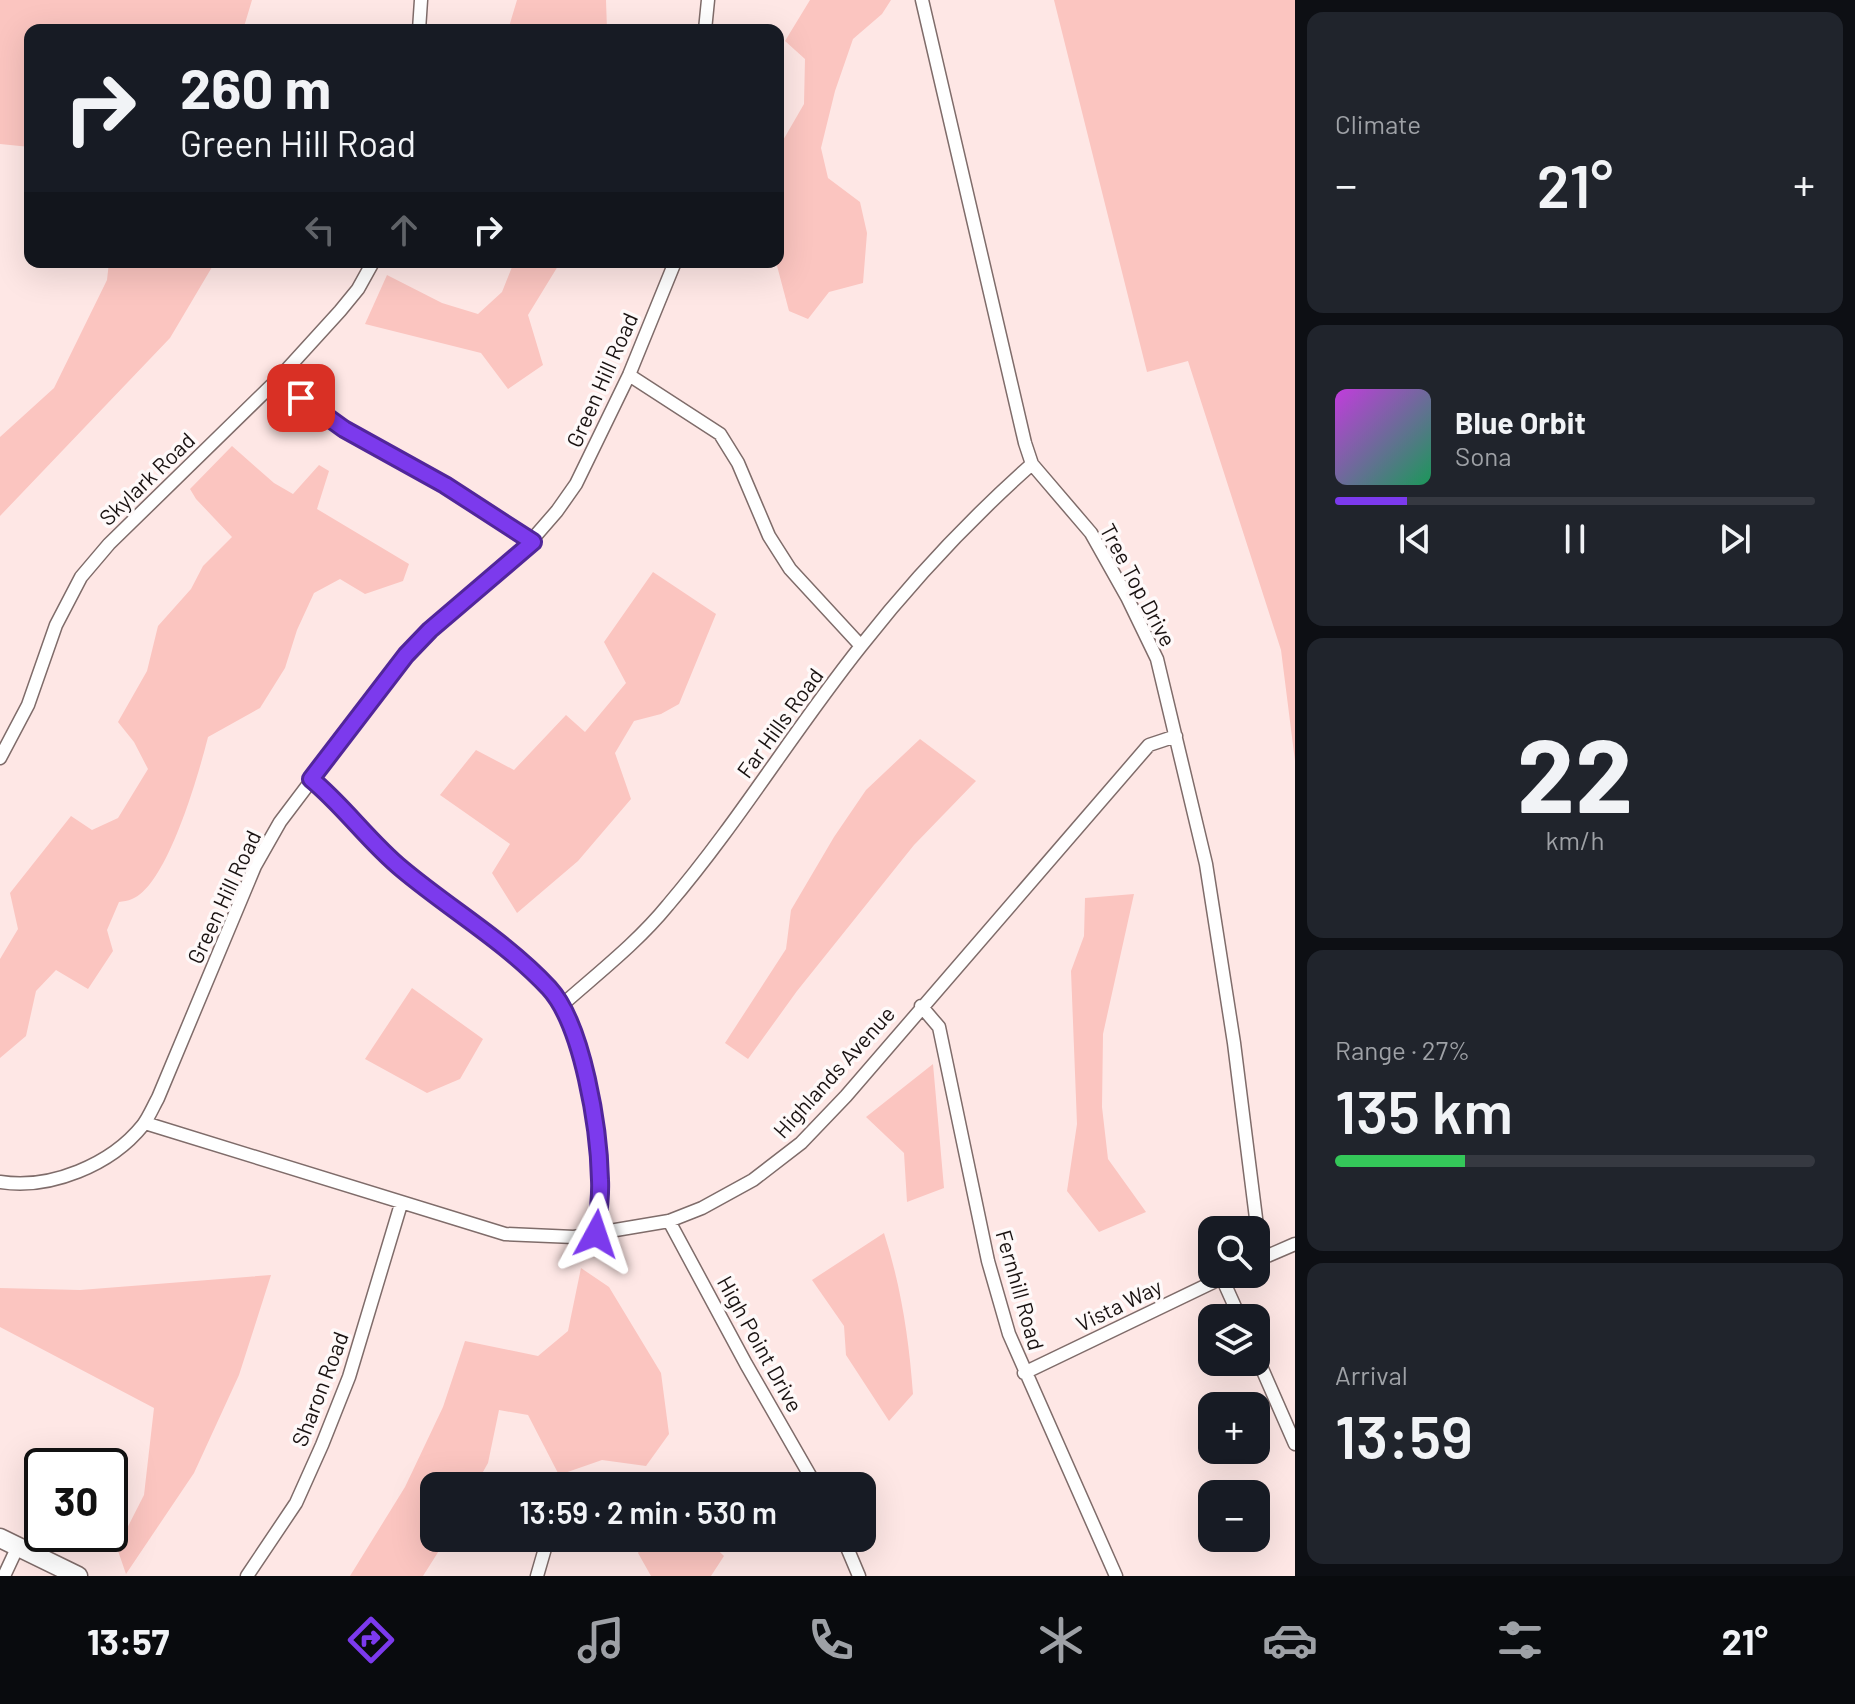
<!DOCTYPE html>
<meta charset="utf-8">
<style>
:root{--surface:#171b24;--page:#20242c;--text:#f1f3f6;--muted:#9ea1a6;--line:#363941;--accent:#7c3aed}
body{margin:0;font-family:Barlow,sans-serif;background:var(--page);color:var(--text);height:100vh;display:flex;flex-direction:column;font-size:30px;white-space:nowrap}
*{box-sizing:border-box;margin:0}
p{font-size:26px;color:var(--muted)}
.icon{flex:none;width:44px;height:44px;fill:none;stroke:currentColor;stroke-width:2;stroke-linecap:round;stroke-linejoin:round}
.map{position:relative;flex:1;overflow:hidden}
.sheet{display:flex;flex-direction:column;gap:12px;padding:12px;background:#0d0f14;width:560px}
.sheet>*{flex:none}
.hud{position:absolute;left:24px;top:24px;width:760px;height:244px;border-radius:16px;box-shadow:0 8px 32px #0002;background:#171b24;color:var(--text);overflow:hidden}
.tools{position:absolute;left:1198px;top:1216px;display:grid;gap:16px}
.tools a{display:grid;place-items:center;width:72px;height:72px;border-radius:16px;background:var(--surface);box-shadow:0 8px 32px #0002;font-size:40px}
.speed{position:absolute;left:24px;top:1448px;display:flex;gap:16px;font-size:40px;font-weight:700;text-align:center}
.speed>*{display:grid;place-content:center;width:104px;height:104px;border-radius:50%;background:var(--surface);box-shadow:0 8px 32px #0002;line-height:1}
.speed .limit{border:4px solid #111;border-radius:12px;background:#fff;color:#111}
.pin{position:absolute;display:grid;place-items:center;width:68px;height:68px;color:#fff;margin:-34px;border-radius:16px;box-shadow:0 4px 12px #0006}
.me{position:absolute;width:88px;margin:-44px;rotate:5deg;stroke-linejoin:round;filter:drop-shadow(0 0 6px #0008)}
.turn{display:flex;align-items:center;gap:28px;height:168px;padding:0 24px;font-size:36px}
.turn .icon{width:104px;height:104px;stroke-width:2.5}
.turn b{display:block;font-size:56px;line-height:68px}
.lanes{display:flex;align-items:center;height:76px;padding:0 24px;background:#0003;justify-content:center;gap:40px;direction:ltr}
.lanes .off{opacity:.35}
.big{font-size:60px;font-weight:600;line-height:1.1}
.sheet .tile{flex:1;display:flex;flex-direction:column;justify-content:center;gap:12px;min-width:0;padding:0 28px;border-radius:16px;background:var(--page)}
.sheet .dial{align-items:center;gap:0}
.dial b{font-size:104px;line-height:1}
.song{display:flex;align-items:center;gap:24px}
.cover{width:96px;height:96px;border-radius:12px;background:linear-gradient(135deg,hsl(290 70% 55%),hsl(150 70% 35%))}
.played{height:8px;border-radius:4px;background:linear-gradient(90deg,var(--accent) 15%,var(--line) 15%)}
.keys{display:flex;justify-content:space-around;direction:ltr}
.heat{display:flex;justify-content:space-between;align-items:center;font-size:44px;direction:ltr}
.charge{height:12px;border-radius:6px;background:linear-gradient(90deg,#34c759 27%,var(--line) 0)}
.trip{position:absolute;left:420px;top:1472px;width:456px;height:80px;border-radius:16px;background:var(--surface);box-shadow:0 8px 32px #0002;font-weight:600;line-height:80px;text-align:center}
.tabs{display:flex;height:128px;justify-content:space-around;align-items:center;background:#090b0e;color:var(--muted)}
.tabs .icon{width:56px;height:56px}
.tabs .current{color:var(--accent)}
.tabs b{font-size:36px;color:var(--text)}
main{display:flex;flex:1;min-height:0}
.map>svg:first-child{display:block}
.green{fill:#fbc5c0}
.lines{fill:none;stroke-linecap:round;stroke-linejoin:round}
.street-casing{stroke:#7f6c6a;stroke-width:15}
.secondary-casing{stroke:#7f6c6a;stroke-width:21}
.street{stroke:#fff;stroke-width:12}
.secondary{stroke:#fff;stroke-width:18}
.route-casing{stroke:#51269a;stroke-width:20}
.route{stroke:#7c3aed;stroke-width:14}
.labels{text-anchor:middle;stroke-width:7;stroke-linejoin:round;paint-order:stroke}
.street-label{font-size:22px;fill:#191211;stroke:#fef9f9}
</style>
<main>
<div class="map">
<svg width="1295" height="1576" viewBox="0 0 1295 1576">
<rect width="100%" height="100%" fill="#fee7e5"/>
<path class="green" d="M 0,0 L 252,0 L 243,30 L 30,30 L 30,147 L 0,144 Z
M 517,0 L 606,0 L 607,30 L 508,30 Z
M 810,0 L 891,0 L 882,14 L 853,39 L 835,91 L 821,148 L 828,178 L 860,202 L 867,233 L 863,283 L 829,292 L 808,319 L 789,311 L 776,262 L 778,262 L 778,156 L 782,142 L 804,104 L 805,59 L 785,41 Z
M 1054,0 L 1295,0 L 1295,761 L 1281,650 L 1188,361 L 1147,372 Z
M 109,262 L 215,262 L 170,338 L 0,516 L 0,437 L 54,388 L 107,280 Z
M 514,262 L 558,262 L 558,266 L 528,315 L 543,365 L 508,389 L 481,353 L 365,324 L 387,275 L 442,303 L 478,314 L 502,292 Z
M 232,446 L 274,483 L 293,494 L 319,465 L 329,471 L 317,509 L 409,564 L 403,581 L 365,594 L 340,579 L 314,593 L 297,630 L 285,668 L 260,708 L 208,737 C 199,773 167,886 132,899 C 128,901 123,901 119,902 L 107,930 L 113,951 L 88,989 L 56,970 L 36,991 L 26,1036 L 0,1058 L 0,959 L 18,929 L 10,893 L 71,816 L 92,830 L 118,818 L 148,769 L 134,742 L 118,722 L 147,671 L 158,626 L 191,589 L 203,566 L 232,537 L 196,499 L 190,489 Z
M 653,572 L 716,614 L 679,704 L 661,714 L 634,721 L 615,753 L 631,799 L 578,861 L 517,913 L 492,873 L 510,844 L 440,795 L 476,750 L 514,770 L 566,715 L 585,732 L 626,683 L 604,642 Z
M 920,739 L 976,781 L 914,845 L 797,991 L 748,1059 L 725,1043 L 786,949 L 791,910 L 834,837 L 866,790 Z
M 1134,894 L 1103,1034 L 1102,1107 L 1108,1159 L 1146,1212 L 1099,1232 L 1067,1191 L 1077,1124 L 1071,971 L 1084,936 L 1085,898 Z
M 412,988 L 483,1039 L 460,1079 L 427,1093 L 365,1059 Z
M 933,1064 L 944,1188 L 907,1202 L 904,1153 L 866,1117 Z
M 884,1233 C 901,1286 909,1339 913,1394 L 889,1421 L 846,1355 L 844,1326 L 812,1280 Z
M 581,1268 L 609,1287 L 661,1373 L 669,1434 L 646,1466 L 602,1460 L 559,1475 L 528,1415 L 499,1410 L 488,1463 L 475,1486 L 434,1486 L 434,1538 L 447,1538 L 423,1576 L 350,1576 L 405,1487 L 443,1407 L 465,1341 L 538,1356 L 568,1331 Z
M 271,1275 L 239,1375 L 194,1473 L 126,1574 L 117,1548 L 144,1495 L 154,1408 L 0,1327 L 0,1288 L 80,1290 Z
M 647,1538 L 705,1538 L 724,1556 L 711,1576 L 651,1576 L 638,1553 Z"/>
<g class="lines">
<g class="street-casing">
<path id="street" d="M 922,0 L 1025,443 L 1032,464 L 1091,533 L 1127,597 L 1157,659 L 1206,864 L 1234,1043 L 1261,1258
M 419,30 L 421,0
M 705,30 L 708,0
M 629,375 L 720,434 L 738,463 L 769,536 L 790,569 L 861,646
M 279,378 L 328,419 L 445,485 L 533,542
M 0,758 L 28,705 L 56,625 L 81,577 L 109,544 L 279,378 L 340,311 L 358,289 L 373,262
M 311,779 C 344,806 369,841 402,869 C 451,910 505,941 549,988 C 583,1025 599,1129 600,1180 C 601,1198 598,1216 596,1234
M 562,1005 C 598,973 637,943 668,905 C 738,823 794,730 861,646 C 912,581 970,519 1032,464
M 921,1006 L 939,1027 L 988,1261 L 1009,1334 L 1116,1576
M 145,1123 L 505,1234 L 574,1237 L 669,1221 L 702,1208 L 753,1180 L 801,1143 L 846,1096 L 1149,745 L 1176,736
M 0,1182 C 50,1190 111,1165 143,1125 C 149,1117 153,1107 158,1098 L 255,866 L 280,822 L 406,655 L 430,630 L 517,557 L 557,511 L 576,484 L 629,375 L 675,262
M 669,1221 L 746,1364 L 816,1486
M 1258,1260 L 1295,1244
M 1222,1278 L 1240,1318
M 1256,1355 L 1295,1444
M 1024,1373 L 1230,1274
M 843,1538 L 859,1576
M 4,1576 L 18,1546
M 247,1576 L 296,1503 L 322,1445 L 349,1377 L 401,1204
M 537,1576 L 546,1545"/>
</g>
<g class="secondary-casing">
<path id="secondary" d="M 0,1538 L 78,1576"/>
</g>
<use href="#street" class="street"/>
<use href="#secondary" class="secondary"/>
</g>
<g class="lines">
<g class="route-casing">
<path id="route" d="M 301,398 L 344,429 L 445,485 L 533,542 L 430,630 L 406,655 L 311,779 C 344,806 369,842 402,869 C 451,910 505,941 549,988 C 583,1025 599,1129 600,1180 C 601,1198 598,1217 596,1234"/>
</g>
<use href="#route" class="route"/>
</g>
<g class="labels">
<g class="street-label">
<text transform="translate(602 380) rotate(-66)" y="8">Green Hill Road</text>
<text transform="translate(147 479) rotate(-44)" y="8">Skylark Road</text>
<text transform="translate(1138 585) rotate(62)" y="8">Tree Top Drive</text>
<text transform="translate(780 723) rotate(-54)" y="8">Far Hills Road</text>
<text transform="translate(224 897) rotate(-65)" y="8">Green Hill Road</text>
<text transform="translate(834 1072) rotate(-48)" y="8">Highlands Avenue</text>
<text transform="translate(1020 1290) rotate(74)" y="8">Fernhill Road</text>
<text transform="translate(1119 1305) rotate(-26)" y="8">Vista Way</text>
<text transform="translate(760 1344) rotate(61)" y="8">High Point Drive</text>
<text transform="translate(320 1389) rotate(-69)" y="8">Sharon Road</text>
</g>
</g>
</svg>
<div class="tools">
<a><svg class="icon" aria-label="search" viewBox="0 0 24 24"><circle cx="10" cy="10" r="6"/><path d="M15 15l6 6"/></svg></a>
<a><svg class="icon" aria-label="layers" viewBox="0 0 24 24"><path d="M12 4l9 5-9 5-9-5zM3 14l9 5 9-5"/></svg></a>
<a>+</a>
<a>−</a>
</div>
<div class="speed"><div class="limit">30</div></div>
<div class="pin" style="left:301px;top:398px;background:#d93025"><svg class="icon" aria-label="arrive" viewBox="0 0 24 24"><path d="M6 21V4h12l-3 4 3 4H6"/></svg></div>
<svg class="me" style="left:596px;top:1234px" viewBox="-20 -20 40 40"><path d="M0-17L14 15 0 8-14 15z" fill="#7c3aed" stroke="#fff" stroke-width="4"/></svg>
<div class="trip">13:59 · 2 min · 530 m</div>
<div class="hud">
<div class="turn"><svg class="icon" aria-label="right" viewBox="0 0 24 24"><path d="M7 20v-9h11M14 6l5 5-5 5"/></svg><div><b>260 m</b>Green Hill Road</div></div>
<div class="lanes"><svg class="icon off" aria-label="left" viewBox="0 0 24 24"><path d="M17 20v-9H6M10 6l-5 5 5 5"/></svg><svg class="icon off" aria-label="ahead" viewBox="0 0 24 24"><path d="M12 20V5M6 11l6-6 6 6"/></svg><svg class="icon" aria-label="right" viewBox="0 0 24 24"><path d="M7 20v-9h11M14 6l5 5-5 5"/></svg></div>
</div>
</div>
<section class="sheet">
<div class="tile"><p>Climate</p>
<div class="heat"><a>−</a><b class="big">21°</b><a>+</a></div>
</div>
<div class="tile">
<div class="song"><i class="cover"></i><div><b>Blue Orbit</b><p>Sona</p></div></div>
<div class="played"></div>
<div class="keys"><svg class="icon" aria-label="previous" viewBox="0 0 24 24"><path d="M18 5L8 12l10 7zM5 5v14"/></svg><svg class="icon" aria-label="pause" viewBox="0 0 24 24"><path d="M8 5v14M16 5v14"/></svg><svg class="icon" aria-label="next" viewBox="0 0 24 24"><path d="M6 5l10 7-10 7zM19 5v14"/></svg></div>
</div>
<div class="tile dial"><b>22</b><p>km/h</p></div>
<div class="tile"><p>Range · 27%</p><b class="big">135 km</b><div class="charge"></div></div>
<div class="tile"><p>Arrival</p><b class="big">13:59</b></div>
</section>
</main>
<nav class="tabs">
<b>13:57</b>
<svg class="icon current" aria-label="directions" viewBox="0 0 24 24"><path d="M12 3l9 9-9 9-9-9zM9 14v-3h6M13 9l2 2-2 2"/></svg>
<svg class="icon" aria-label="music" viewBox="0 0 24 24"><path d="M9 18V5l10-2v13"/><circle cx="6" cy="18" r="3"/><circle cx="16" cy="16" r="3"/></svg>
<svg class="icon" aria-label="phone" viewBox="0 0 24 24"><path d="M5 4h4l2 5-3 2q2 4 5 5l2-3 5 2v4C11 20 4 13 5 4z"/></svg>
<svg class="icon" aria-label="climate" viewBox="0 0 24 24"><path d="M12 3v18M4 7l16 10M4 17L20 7"/></svg>
<svg class="icon" aria-label="car" viewBox="0 0 24 24"><path d="M5 17H2v-5l4-1 3-4h7l3 4 3 1v5h-3M9 17h6M6 11h13"/><circle cx="7" cy="17" r="2"/><circle cx="17" cy="17" r="2"/></svg>
<svg class="icon" aria-label="filters" viewBox="0 0 24 24"><path d="M4 7h16M4 17h16"/><circle cx="9" cy="7" r="2"/><circle cx="15" cy="17" r="2"/></svg>
<b>21°</b>
</nav>
